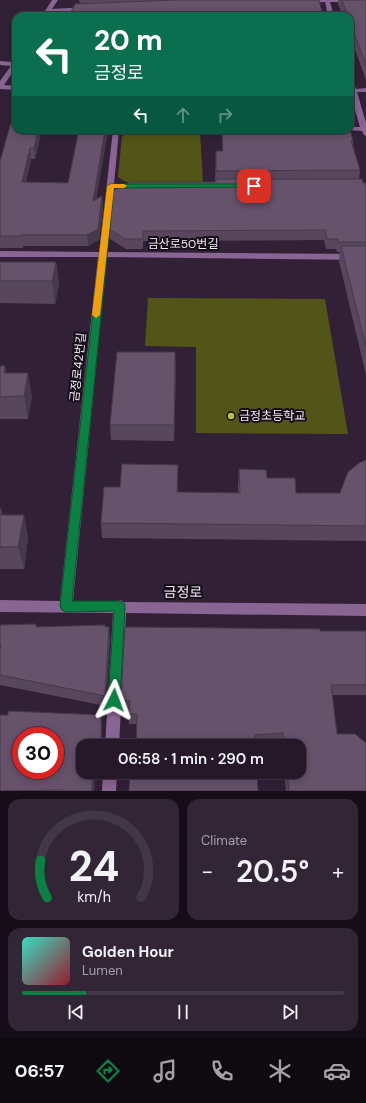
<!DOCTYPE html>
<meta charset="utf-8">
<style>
:root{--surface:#261829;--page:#322535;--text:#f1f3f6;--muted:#a4a0a8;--line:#423746;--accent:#0b8043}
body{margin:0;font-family:"DM Sans","Noto Sans KR",sans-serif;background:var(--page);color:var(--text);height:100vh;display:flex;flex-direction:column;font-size:15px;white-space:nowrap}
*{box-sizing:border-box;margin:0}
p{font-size:13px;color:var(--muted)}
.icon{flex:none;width:22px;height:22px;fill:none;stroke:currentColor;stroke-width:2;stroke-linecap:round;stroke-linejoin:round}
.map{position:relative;height:791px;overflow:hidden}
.sheet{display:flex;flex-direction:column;gap:8px;padding:8px;background:#150d17;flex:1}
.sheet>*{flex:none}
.top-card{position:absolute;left:12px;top:12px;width:342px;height:122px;border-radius:12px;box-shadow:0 2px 10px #0003,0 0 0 1px var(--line);background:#0b6e4f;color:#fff;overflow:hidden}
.speed{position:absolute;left:12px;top:727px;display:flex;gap:8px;font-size:20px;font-weight:700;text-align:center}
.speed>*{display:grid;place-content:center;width:52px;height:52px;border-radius:50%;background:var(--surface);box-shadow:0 2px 10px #0003,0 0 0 1px var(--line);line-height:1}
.speed .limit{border:6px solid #d22;background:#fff;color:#111}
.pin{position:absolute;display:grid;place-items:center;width:34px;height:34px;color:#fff;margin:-17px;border-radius:8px;box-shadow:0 2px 6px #0006}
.me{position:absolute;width:44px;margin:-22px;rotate:3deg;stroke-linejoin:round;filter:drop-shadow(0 0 3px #0008)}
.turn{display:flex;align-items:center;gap:14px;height:84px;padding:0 16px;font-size:18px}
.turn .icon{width:52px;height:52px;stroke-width:2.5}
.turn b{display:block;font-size:28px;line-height:34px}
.lanes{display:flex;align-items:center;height:38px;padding:0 16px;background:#0003;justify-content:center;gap:20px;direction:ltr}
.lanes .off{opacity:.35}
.big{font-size:30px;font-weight:600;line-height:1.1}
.sheet .tile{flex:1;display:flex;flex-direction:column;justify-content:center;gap:6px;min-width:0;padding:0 14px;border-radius:12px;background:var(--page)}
.sheet .dial{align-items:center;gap:0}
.dial svg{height:104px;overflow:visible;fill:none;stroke:var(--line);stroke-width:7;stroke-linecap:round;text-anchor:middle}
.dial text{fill:var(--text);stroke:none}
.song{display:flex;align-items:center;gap:12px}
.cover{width:48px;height:48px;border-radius:6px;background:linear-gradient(135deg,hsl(170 70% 55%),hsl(350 70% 35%))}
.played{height:4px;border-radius:2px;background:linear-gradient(90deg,var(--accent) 20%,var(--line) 20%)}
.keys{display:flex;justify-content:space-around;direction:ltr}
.heat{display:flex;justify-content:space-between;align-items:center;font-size:22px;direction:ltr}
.sheet .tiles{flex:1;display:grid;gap:8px;grid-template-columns:1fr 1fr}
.tile:last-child{grid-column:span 2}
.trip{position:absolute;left:76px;top:739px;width:230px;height:40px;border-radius:12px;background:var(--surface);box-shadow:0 2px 10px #0003,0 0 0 1px var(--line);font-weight:600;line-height:40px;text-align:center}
.tab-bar{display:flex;height:64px;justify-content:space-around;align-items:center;background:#0f0a10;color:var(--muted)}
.tab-bar .icon{width:28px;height:28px}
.tab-bar .current{color:var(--accent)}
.tab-bar b{font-size:18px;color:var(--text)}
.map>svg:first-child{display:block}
.green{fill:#525517}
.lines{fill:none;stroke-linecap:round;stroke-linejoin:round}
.minor{fill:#896593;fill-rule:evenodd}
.wall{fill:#58475c}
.shaded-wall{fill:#47394b}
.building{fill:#66526b;stroke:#47394b;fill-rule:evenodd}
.route{fill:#0b8043;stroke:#07532c}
.slow{fill:#f59e0b}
.poi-dot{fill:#bbc045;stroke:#150d17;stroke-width:1.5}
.labels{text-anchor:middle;stroke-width:4;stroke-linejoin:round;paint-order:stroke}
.street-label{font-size:12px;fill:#f8ecfb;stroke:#150d17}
.poi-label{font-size:12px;fill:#f8ecfb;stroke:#150d17;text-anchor:start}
.near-street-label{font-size:14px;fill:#f8ecfb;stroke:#150d17}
</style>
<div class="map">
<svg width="366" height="791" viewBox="0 0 366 791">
<rect width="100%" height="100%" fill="#322037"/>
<path class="green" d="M 200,131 L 203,182 L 126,182 L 118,177 L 122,136 L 130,132 Z
M 148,298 L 325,299 L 348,434 L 196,433 L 196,347 L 145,346 Z"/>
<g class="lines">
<path class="minor" d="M 52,0 L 58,0 L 52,9 L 86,7 L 89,9 L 86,11 L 50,13 L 48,15 L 44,15 L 43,14 Z
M 304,0 L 349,0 L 346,2 L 330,2 L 334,16 L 328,16 L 325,2 L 306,3 L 304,2 Z
M 16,60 L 16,67 L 4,85 L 16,86 L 16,90 L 0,89 L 0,81 L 11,66 L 0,65 L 0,61 L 13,62 Z
M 350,78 L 353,80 L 356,89 L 366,88 L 366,92 L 357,92 L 366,123 L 366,136 L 364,135 L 362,131 L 347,130 L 350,130 L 350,127 L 360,127 L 350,93 Z
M 113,130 L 119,130 L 114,184 L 136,184 L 140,186 L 136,188 L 114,188 L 107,252 L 366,254 L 366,260 L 107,257 L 73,601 L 117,602 L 120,600 L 124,602 L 366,604 L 366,616 L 126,613 L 119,746 L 105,746 L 113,613 L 0,612 L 0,600 L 60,601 L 98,257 L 0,257 L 0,251 L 99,252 Z
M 103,772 L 117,772 L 116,791 L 102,791 Z"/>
</g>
<path class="wall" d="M 79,0 L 319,0 L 80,4 Z
M 338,0 L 366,0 L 366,80 L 350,36 L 350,16 L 343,16 L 338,4 Z
M 16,130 L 42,130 L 35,159 L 31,159 L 26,182 L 68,183 L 108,130 L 96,199 L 102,196 L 103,208 L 99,240 L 88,246 L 23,246 L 23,248 L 0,248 L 0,161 Z
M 222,130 L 350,130 L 353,141 L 353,145 L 360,170 L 359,179 L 366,186 L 366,375 L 339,261 L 340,252 L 337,252 L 336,249 L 326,249 L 324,240 L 143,241 L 143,249 L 126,249 L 110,239 L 109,229 L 215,182 L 216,151 L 222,151 Z
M 0,262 L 56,262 L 59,284 L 55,304 L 0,303 Z
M 0,366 L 32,396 L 28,419 L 0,419 Z
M 176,368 L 174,441 L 111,440 L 110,425 Z
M 366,460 L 366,541 L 102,538 L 101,523 L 120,487 L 178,480 L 178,492 L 238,493 L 238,485 L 239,469 L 267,478 L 296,493 L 340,493 Z
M 0,507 L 2,515 L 28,537 L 24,569 L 0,569 Z
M 36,624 L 37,627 L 105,627 L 110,638 L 106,706 L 0,685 L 0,625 Z
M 320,631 L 366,631 L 366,695 L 332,695 L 337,734 L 366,791 L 286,791 L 284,772 L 299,772 L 299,746 L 282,746 L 281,742 L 255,744 L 137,724 L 129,724 L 128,714 L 129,711 L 122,709 L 121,700 Z
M 102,724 L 102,746 L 83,746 L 83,772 L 95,772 L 94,791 L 0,791 Z"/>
<path class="shaded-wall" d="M 38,130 L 42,130 L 35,159 L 34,148 Z
M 105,130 L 108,130 L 94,212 L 93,201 Z
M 30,148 L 31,159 L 24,193 L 22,182 Z
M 102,196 L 103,208 L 99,240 L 88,246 L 87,235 Z
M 56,262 L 59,284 L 55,304 L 52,281 Z
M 175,352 L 176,368 L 174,441 L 174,425 Z
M 5,366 L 10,389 L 4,373 Z
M 28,373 L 32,396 L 28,419 L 24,396 Z
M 1,507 L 6,529 L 0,519 Z
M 24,515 L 28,537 L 24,569 L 18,547 Z
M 109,627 L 110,638 L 106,706 L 105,696 Z
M 101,715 L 102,724 L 102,746 L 101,746 Z
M 93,772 L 95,772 L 94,791 L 92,791 Z"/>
<path class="building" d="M 176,0 L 319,0 L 323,16 L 69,16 L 75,4 Z
M 342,0 L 366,0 L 366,65 L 350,22 L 350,16 L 348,16 Z
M 16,110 L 16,130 L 38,130 L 34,148 L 30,148 L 22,182 L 68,183 L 79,130 L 105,130 L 93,201 L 102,196 L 98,229 L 87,235 L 21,235 L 21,236 L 0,236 L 0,161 L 12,119 Z
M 222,130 L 350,130 L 353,141 L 351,141 L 360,170 L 216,171 L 216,151 L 223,151 Z
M 216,179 L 362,179 L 363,183 L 365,183 L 366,186 L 366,242 L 338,242 L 338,239 L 327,239 L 325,230 L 143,231 L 143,239 L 125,239 L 109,229 L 113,191 L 130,182 L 216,182 Z
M 341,246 L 366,246 L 366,347 Z
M 0,262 L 56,262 L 52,281 L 0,281 Z
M 117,352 L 175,352 L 174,425 L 110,425 Z
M 0,366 L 5,366 L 4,373 L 28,373 L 24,396 L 0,397 Z
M 366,460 L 366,526 L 101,523 L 104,487 L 120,487 L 122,464 L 178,465 L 177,492 L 240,493 L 239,469 L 266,470 L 267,478 L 295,478 L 296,493 L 340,493 L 348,472 L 359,463 Z
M 0,515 L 24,515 L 18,547 L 0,547 Z
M 36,624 L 36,627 L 105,625 L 105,627 L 109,627 L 105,696 L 0,675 L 0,649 L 1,645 L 0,645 L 0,625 Z
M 125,627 L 320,629 L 320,631 L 366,631 L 366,685 L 331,685 L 337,734 L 355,734 L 366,743 L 366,791 L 289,791 L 287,772 L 299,772 L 299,746 L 285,746 L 283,733 L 255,735 L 255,746 L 136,746 L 137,714 L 128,714 L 130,701 L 121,700 Z
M 8,711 L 101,715 L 101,743 L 94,744 L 94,746 L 83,746 L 83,772 L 93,772 L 92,791 L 62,791 L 62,790 L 0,791 L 0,715 L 8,715 ZM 21,736 L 55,736 L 55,770 L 21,770 Z
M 130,772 L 257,772 L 258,791 L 129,791 Z"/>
<path class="route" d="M 254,184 L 257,184 L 257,187 L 114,188 L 72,601 L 120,601 L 124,603 L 125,606 L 120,700 L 119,704 L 114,705 L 110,704 L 108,700 L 114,611 L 66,612 L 62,610 L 60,606 L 107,186 L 111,184 Z"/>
<path class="slow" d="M 111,184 L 124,184 L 127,186 L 124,188 L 114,188 L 100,315 L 96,318 L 92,315 L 107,186 Z"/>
<circle class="poi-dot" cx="231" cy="416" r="4"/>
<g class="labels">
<g class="street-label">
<text x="183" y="248">금산로50번길</text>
<text transform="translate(78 367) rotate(-84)" y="4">금정로42번길</text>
</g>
<g class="poi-label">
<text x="239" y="420">금정초등학교</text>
</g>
<g class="near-street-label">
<text transform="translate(183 592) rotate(1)" y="5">금정로</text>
</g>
</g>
</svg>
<div class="speed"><div class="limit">30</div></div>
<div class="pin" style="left:254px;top:186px;background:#d93025"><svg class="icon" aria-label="arrive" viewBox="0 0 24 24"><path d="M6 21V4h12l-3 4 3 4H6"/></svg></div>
<svg class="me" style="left:114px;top:700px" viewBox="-20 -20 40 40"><path d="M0-17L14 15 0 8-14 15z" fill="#0b8043" stroke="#fff" stroke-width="4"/></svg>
<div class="trip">06:58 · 1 min · 290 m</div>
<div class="top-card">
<div class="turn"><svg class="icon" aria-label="left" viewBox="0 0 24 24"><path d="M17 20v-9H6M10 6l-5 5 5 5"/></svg><div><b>20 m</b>금정로</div></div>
<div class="lanes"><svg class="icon" aria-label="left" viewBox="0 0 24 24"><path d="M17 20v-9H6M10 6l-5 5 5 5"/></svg><svg class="icon off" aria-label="ahead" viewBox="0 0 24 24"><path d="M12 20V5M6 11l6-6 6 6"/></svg><svg class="icon off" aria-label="right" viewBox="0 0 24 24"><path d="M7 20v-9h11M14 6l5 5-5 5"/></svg></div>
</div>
</div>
<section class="sheet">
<div class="tiles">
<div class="tile dial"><svg viewBox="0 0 100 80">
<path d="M14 69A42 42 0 1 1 86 69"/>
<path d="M14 69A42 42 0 0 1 9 40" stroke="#0b8043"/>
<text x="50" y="56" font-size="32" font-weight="700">24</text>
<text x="50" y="72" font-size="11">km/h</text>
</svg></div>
<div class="tile"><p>Climate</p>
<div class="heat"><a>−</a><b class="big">20.5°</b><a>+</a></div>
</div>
<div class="tile">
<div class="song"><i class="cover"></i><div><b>Golden Hour</b><p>Lumen</p></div></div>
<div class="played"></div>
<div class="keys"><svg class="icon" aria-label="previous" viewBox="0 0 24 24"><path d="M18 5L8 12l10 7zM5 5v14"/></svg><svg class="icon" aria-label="pause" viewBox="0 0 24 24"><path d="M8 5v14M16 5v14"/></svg><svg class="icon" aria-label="next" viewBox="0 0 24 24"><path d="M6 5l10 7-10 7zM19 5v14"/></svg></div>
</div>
</div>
</section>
<nav class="tab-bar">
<b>06:57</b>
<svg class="icon current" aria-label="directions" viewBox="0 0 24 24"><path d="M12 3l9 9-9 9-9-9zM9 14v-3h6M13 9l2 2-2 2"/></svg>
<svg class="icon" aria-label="music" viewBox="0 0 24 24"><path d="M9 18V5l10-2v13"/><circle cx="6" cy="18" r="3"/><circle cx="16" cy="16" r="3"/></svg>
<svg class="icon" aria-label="phone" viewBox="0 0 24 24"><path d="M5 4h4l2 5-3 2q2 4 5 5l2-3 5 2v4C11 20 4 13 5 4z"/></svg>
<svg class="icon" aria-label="climate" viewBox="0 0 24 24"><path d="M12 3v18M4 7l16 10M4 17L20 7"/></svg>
<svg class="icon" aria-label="car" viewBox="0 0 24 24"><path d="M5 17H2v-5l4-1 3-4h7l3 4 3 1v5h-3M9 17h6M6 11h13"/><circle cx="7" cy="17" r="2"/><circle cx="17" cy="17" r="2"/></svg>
</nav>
